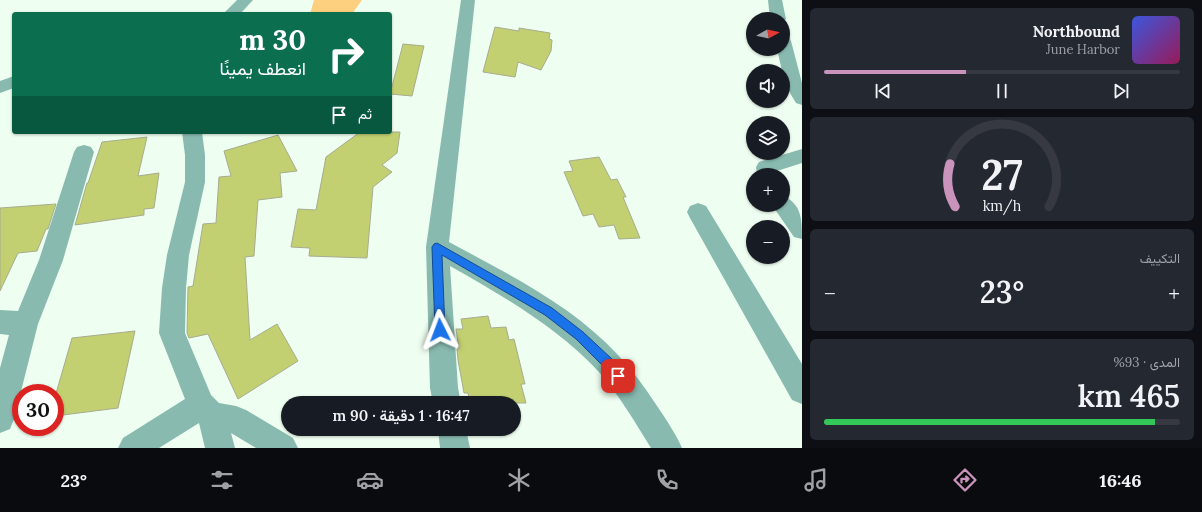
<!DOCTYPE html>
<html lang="ar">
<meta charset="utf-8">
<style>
:root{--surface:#171b24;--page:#242831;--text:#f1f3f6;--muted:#9ea1a6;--line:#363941;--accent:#ca93bc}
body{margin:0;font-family:Lora,Vazirmatn,serif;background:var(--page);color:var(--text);direction:rtl;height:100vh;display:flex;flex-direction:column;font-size:15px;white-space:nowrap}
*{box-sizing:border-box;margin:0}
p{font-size:13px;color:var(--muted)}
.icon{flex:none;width:22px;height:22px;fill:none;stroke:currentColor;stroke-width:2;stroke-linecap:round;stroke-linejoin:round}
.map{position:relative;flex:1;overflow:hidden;direction:ltr}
.drawer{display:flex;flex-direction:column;gap:8px;padding:8px;background:#0d0f14;width:400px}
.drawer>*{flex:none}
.top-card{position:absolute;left:12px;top:12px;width:380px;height:122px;border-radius:4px;box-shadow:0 1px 3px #0004;direction:rtl;background:#0b6e4f;color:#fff;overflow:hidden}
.needle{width:26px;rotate:82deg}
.fabs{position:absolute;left:746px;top:12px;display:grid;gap:8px}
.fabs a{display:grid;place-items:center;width:44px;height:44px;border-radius:50%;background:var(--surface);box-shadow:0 1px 3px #0004;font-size:20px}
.speed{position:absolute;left:12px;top:384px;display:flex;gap:8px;font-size:20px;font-weight:700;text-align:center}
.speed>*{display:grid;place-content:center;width:52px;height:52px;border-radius:50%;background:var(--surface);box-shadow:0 1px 3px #0004;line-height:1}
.speed .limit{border:6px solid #d22;background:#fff;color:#111}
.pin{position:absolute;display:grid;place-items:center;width:34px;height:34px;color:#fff;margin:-17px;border-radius:8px;box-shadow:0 2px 6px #0006}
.me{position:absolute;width:44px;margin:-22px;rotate:357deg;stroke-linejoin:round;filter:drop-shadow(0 0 3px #0008)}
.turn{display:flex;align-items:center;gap:14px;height:84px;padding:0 20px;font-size:18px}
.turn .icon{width:52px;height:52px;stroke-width:2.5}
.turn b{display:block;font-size:28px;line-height:34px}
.then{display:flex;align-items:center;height:38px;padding:0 20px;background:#0003;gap:8px;font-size:15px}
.big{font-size:30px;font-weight:600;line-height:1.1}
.drawer .widget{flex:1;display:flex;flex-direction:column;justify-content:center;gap:6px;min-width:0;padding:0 14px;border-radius:6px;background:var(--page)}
.drawer .dial{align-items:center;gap:0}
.dial svg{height:104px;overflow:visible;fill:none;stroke:var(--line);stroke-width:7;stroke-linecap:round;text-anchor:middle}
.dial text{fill:var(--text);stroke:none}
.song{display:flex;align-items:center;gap:12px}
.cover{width:48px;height:48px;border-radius:6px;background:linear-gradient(135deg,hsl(230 70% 55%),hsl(330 70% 35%))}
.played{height:4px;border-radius:2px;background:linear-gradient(90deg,var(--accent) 40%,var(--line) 40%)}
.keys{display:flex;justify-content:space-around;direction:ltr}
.heat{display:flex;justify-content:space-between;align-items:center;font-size:22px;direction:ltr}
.charge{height:6px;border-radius:3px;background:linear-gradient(90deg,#34c759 93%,var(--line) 0)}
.trip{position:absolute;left:281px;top:396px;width:240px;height:40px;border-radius:20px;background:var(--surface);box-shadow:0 1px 3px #0004;font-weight:600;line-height:40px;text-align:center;direction:rtl}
.tabs{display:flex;height:64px;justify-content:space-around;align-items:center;background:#090b0e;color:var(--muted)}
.tabs .icon{width:28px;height:28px}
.tabs .active{color:var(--accent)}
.tabs b{font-size:18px;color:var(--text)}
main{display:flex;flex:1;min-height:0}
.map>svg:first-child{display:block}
.green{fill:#fcd07e}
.building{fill:#c3d071;stroke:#a7ac8f}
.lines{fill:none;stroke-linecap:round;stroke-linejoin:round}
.street{fill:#88bab0;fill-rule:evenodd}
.route{fill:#1a73e8;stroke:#114b97}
</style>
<main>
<section class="drawer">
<div class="widget">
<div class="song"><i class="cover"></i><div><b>Northbound</b><p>June Harbor</p></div></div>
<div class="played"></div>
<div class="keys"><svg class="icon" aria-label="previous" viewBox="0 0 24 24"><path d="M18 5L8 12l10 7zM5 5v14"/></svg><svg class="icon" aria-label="pause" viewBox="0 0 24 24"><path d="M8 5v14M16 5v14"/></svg><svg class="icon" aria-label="next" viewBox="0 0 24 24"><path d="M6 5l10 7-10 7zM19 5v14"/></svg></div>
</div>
<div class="widget dial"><svg viewBox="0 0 100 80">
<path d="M14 69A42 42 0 1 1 86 69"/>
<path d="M14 69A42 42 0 0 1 10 36" stroke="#ca93bc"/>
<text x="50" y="56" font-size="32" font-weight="700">27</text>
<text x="50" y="72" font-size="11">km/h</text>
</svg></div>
<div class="widget"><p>التكييف</p>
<div class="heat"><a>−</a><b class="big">23°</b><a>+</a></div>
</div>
<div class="widget"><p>المدى · 93%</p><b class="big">465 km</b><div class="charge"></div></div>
</section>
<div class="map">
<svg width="802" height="448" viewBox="0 0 802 448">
<rect width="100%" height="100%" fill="#eefef0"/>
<path class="green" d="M 314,0 L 362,0 L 352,14 L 310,14 Z"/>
<path class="building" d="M 495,27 L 519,31 L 519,28 L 550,33 L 549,39 L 552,40 L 551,51 L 541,70 L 518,62 L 515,77 L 483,72 Z
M 403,44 L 424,46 L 412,96 L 390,94 Z
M 360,132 L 400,132 L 397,153 L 382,165 L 392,172 L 373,187 L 367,258 L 309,256 L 310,248 L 291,247 L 298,209 L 316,210 L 326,157 Z
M 278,135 L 297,171 L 280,173 L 282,197 L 258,200 L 254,256 L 245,257 L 250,340 L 277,324 L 298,361 L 238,399 L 208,334 L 189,338 L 187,333 L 188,287 L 193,286 L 203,224 L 216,223 L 219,177 L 231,176 L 224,151 Z
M 147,137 L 138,176 L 159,173 L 154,208 L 144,209 L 144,215 L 75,225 L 87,183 L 88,183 L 102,142 Z
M 599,157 L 611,180 L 617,179 L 626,197 L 623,197 L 640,238 L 619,239 L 614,225 L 599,227 L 593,214 L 583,216 L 564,172 L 573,171 L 569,161 Z
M 56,204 L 48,229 L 46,229 L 37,251 L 18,253 L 0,291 L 0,208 Z
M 488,316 L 491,328 L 506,327 L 509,340 L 514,339 L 525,384 L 521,384 L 526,403 L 470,403 L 468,393 L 464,393 L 458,360 L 457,349 L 459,349 L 456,329 L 463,329 L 461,319 Z
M 135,331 L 118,408 L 55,416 L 55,397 L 72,338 Z"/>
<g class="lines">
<path class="street" d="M 237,0 L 253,0 L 240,14 L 223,14 Z
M 461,0 L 475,0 L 449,242 C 508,274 572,305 618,355 C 632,370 644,386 655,403 C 665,418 675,432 682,448 L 651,448 C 635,422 619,395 599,372 C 557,327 503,296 450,266 L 458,388 L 461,403 L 433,403 L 430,388 L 426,247 Z
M 768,0 L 782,0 L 786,19 L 783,22 L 783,19 L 770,19 Z
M 783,36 L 789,37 L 791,41 L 802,83 L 802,105 L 796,103 L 784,83 L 783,71 L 782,71 L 777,49 L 783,49 Z
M 14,76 L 14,88 L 0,93 L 0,81 Z
M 182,132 L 202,132 L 205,155 L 205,182 L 189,255 L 186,288 L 185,333 L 211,395 L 219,403 L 236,406 L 246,410 L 293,438 L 298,448 L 256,448 L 231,433 L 235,448 L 205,448 L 199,423 L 159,448 L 118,448 L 123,438 L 185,399 L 159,333 L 162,288 L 167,255 L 185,182 L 185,155 Z
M 84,145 L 91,147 L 94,152 L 63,260 L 38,324 L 14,419 L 10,429 L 0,433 L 0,368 L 9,335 L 0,334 L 0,310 L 18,311 L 39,260 L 74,152 L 77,147 Z
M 802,149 L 802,163 L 777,171 L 777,175 L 757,175 L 756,167 L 759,162 Z
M 783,196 C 802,204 802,220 802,239 L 794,237 L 772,205 L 783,205 Z
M 698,203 L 706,206 L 802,364 L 802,404 L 792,400 L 690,218 L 687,212 L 690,206 Z
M 438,429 L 466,429 L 470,448 L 440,448 Z"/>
</g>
<path class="route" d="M 437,243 L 552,308 L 583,332 L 613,360 L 624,376 L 622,380 L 618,382 L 614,380 L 605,368 L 576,339 L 545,315 L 442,255 L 445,330 L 444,334 L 440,336 L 436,334 L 435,330 L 432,247 L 434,244 Z"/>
</svg>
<div class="fabs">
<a><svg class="needle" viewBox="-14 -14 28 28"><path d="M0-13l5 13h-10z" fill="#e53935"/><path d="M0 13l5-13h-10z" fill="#9ea1a6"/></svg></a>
<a><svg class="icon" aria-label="sound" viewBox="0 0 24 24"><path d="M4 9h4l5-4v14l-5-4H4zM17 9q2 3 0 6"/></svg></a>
<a><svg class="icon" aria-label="layers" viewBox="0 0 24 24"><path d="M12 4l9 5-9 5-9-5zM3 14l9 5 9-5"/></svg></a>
<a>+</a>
<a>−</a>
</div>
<div class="speed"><div class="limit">30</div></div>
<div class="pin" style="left:618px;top:376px;background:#d93025"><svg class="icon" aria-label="arrive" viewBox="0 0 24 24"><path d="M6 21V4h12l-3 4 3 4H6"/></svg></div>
<svg class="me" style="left:440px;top:330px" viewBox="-20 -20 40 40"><path d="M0-17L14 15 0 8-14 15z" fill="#1a73e8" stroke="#fff" stroke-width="4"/></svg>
<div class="trip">16:47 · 1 دقيقة · 90 m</div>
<div class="top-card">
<div class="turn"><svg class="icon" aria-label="right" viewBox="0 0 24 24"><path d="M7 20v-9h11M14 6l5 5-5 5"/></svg><div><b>30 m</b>انعطف يمينًا</div></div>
<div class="then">ثم<svg class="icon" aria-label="arrive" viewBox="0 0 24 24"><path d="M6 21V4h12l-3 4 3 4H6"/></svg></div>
</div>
</div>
</main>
<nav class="tabs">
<b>16:46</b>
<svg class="icon active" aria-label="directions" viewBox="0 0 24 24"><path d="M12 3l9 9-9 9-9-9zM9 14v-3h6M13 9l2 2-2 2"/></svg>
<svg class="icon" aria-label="music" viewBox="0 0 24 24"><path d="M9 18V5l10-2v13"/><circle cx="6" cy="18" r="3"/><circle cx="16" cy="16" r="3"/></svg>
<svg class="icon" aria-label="phone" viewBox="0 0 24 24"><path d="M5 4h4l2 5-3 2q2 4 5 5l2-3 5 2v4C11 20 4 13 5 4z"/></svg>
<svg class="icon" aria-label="climate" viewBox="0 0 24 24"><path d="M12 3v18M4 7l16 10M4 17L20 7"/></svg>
<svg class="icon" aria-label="car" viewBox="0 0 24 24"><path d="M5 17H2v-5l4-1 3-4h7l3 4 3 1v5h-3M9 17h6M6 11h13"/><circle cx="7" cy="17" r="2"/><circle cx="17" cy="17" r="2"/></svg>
<svg class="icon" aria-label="filters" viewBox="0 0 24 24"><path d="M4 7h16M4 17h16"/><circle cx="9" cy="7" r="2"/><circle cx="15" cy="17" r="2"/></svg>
<b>23°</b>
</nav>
